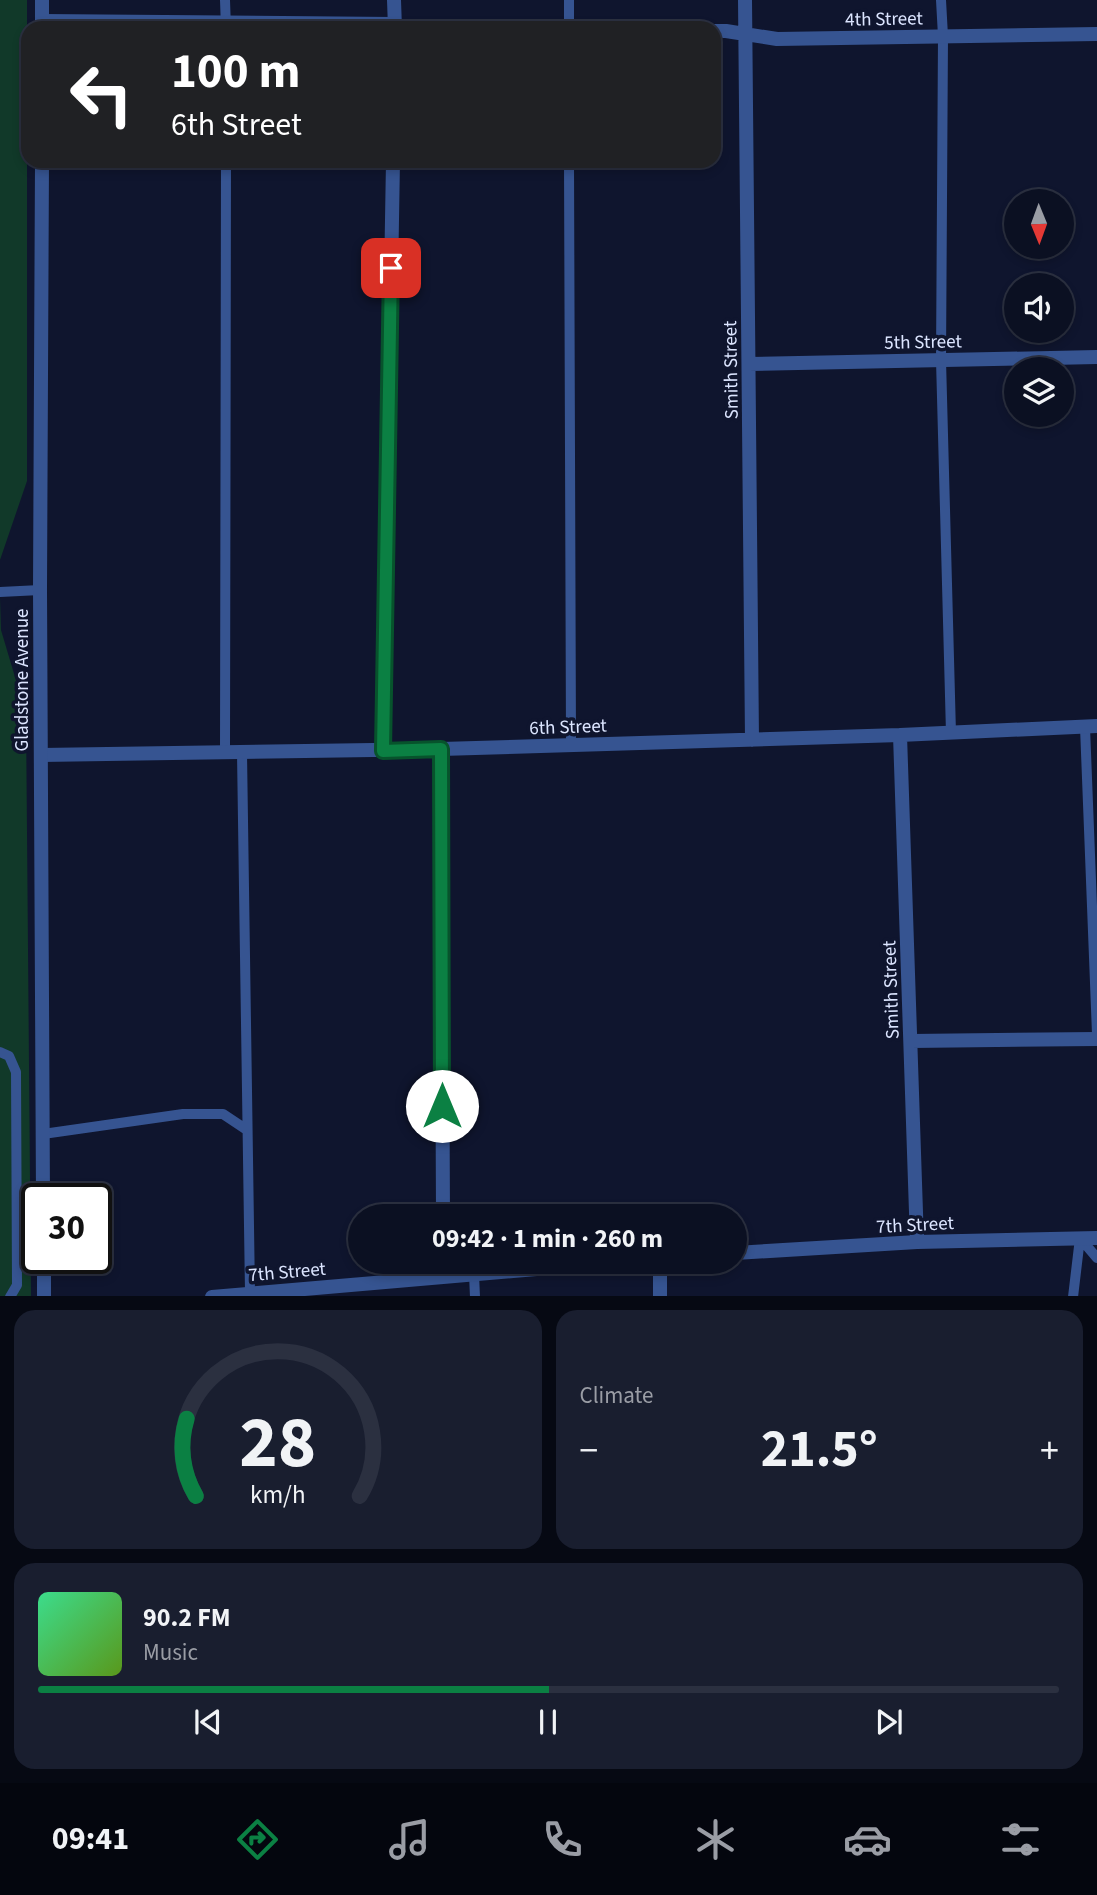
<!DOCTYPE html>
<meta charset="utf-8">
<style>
:root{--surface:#0b1022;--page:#191e2f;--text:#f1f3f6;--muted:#9a9da5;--line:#2b3040;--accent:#0b8043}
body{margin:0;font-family:"Source Sans 3",sans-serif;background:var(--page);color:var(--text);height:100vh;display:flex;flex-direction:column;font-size:26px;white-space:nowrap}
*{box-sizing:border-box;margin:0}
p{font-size:23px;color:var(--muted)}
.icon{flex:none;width:38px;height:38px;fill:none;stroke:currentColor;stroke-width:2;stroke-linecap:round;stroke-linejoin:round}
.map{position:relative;height:1296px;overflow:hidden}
.drawer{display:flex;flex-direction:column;gap:14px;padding:14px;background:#060913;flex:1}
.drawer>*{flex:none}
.guide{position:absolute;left:21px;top:21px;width:700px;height:147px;border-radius:21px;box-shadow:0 4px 10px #0003,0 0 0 2px var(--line);background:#202124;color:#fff;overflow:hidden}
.needle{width:46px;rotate:179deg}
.controls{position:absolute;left:1004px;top:189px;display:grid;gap:14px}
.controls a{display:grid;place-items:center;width:70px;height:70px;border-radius:50%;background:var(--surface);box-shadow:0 4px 10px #0003,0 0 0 2px var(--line);font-size:35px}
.speed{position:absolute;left:21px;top:1183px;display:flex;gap:14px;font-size:35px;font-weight:700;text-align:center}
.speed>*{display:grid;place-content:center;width:91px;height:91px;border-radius:50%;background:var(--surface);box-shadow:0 4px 10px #0003,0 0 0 2px var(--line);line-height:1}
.speed .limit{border:4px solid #111;border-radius:10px;background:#fff;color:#111}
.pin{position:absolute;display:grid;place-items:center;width:60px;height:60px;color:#fff;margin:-30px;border-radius:14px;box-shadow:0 4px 10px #0006}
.me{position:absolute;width:77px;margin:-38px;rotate:0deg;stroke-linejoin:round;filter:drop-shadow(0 0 5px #0008)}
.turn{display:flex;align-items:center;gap:24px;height:147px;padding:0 35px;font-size:32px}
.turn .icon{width:91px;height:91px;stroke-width:2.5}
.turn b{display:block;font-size:49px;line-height:60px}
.big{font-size:52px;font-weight:700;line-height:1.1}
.drawer .tile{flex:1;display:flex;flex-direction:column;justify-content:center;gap:10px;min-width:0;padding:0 24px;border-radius:21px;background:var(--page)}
.drawer .dial{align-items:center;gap:0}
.dial svg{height:182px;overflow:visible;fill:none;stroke:var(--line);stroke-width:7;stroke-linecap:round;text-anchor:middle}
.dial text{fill:var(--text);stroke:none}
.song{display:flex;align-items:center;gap:21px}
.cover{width:84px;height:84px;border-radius:10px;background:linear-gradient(135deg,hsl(150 70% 55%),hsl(90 70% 35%))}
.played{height:7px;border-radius:4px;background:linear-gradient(90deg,var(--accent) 50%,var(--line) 50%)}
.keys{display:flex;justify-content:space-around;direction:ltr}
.heat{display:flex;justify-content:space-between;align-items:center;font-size:38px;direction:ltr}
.drawer .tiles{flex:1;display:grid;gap:14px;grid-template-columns:1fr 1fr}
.tile:last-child{grid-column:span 2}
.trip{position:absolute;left:348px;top:1204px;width:399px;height:70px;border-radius:35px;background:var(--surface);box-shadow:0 4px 10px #0003,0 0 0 2px var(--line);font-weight:700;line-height:70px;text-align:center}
.menu{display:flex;height:112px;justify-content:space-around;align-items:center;background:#04060e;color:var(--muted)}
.menu .icon{width:49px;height:49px}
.menu .on{color:var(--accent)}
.menu b{font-size:32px;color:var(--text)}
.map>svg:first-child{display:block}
.green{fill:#113929}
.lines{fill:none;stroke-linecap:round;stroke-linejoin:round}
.service{stroke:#365491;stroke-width:10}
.minor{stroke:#365491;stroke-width:14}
.tertiary{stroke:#365491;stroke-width:14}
.route-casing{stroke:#07532c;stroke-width:18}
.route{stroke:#0b8043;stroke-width:12}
.labels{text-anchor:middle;stroke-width:7;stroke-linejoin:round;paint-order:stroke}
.street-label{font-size:19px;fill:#dce5ff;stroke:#0f152e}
</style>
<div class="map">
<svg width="1097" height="1297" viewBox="0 0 1097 1297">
<rect width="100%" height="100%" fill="#0f152e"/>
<path class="green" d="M 0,0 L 27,0 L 27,481 L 0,560 Z
M 0,597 L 1,630 L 26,714 L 31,1297 L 0,1296 Z"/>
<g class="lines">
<path class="service" d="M 225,0 L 226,28
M 569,0 L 569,28
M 941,0 L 943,36 L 941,360 L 951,733
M 569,161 L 571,745
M 0,592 L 40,590
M 1085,727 L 1097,1034
M 225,753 L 226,161
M 242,753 L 250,1293
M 0,1052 L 9,1056 L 16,1072 L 17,1285 L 10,1297
M 43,1134 L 183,1114 L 223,1114 L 247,1130
M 1080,1238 L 1097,1258
M 474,1274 L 475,1297
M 1073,1297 L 1080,1238"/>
<path class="minor" d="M 394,0 L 395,28
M 745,0 L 752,740
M 42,21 L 395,24
M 714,31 L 726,31 L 777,39 L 1097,34
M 749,364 L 1097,357
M 900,735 L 917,1242
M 441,749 L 443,1216
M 383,751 L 393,161
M 41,755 L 441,749 L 900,735 L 1097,726
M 911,1041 L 1097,1039
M 735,1253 L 917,1242 L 1097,1238
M 660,1262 L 660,1297
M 212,1297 L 618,1262"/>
<path class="tertiary" d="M 42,28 L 42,0
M 42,161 L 40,590 L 43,1199
M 44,1258 L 44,1297"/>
</g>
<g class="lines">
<g class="route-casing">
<path id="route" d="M 391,268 L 383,751 L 441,749 L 442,1106"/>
</g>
<use href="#route" class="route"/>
</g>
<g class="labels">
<g class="street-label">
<text transform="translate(884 18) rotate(-1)" y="7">4th Street</text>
<text transform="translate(923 341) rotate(-1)" y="7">5th Street</text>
<text transform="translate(730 370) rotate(-91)" y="7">Smith Street</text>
<text transform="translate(21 680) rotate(-90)" y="7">Gladstone Avenue</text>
<text transform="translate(568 726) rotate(-2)" y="7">6th Street</text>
<text transform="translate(890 990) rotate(-92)" y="7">Smith Street</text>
<text transform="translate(915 1224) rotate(-3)" y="7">7th Street</text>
<text transform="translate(287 1271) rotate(-5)" y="7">7th Street</text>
</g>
</g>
</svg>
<div class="controls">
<a><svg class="needle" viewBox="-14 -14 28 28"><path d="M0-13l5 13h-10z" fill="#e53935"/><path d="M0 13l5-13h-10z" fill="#9a9da5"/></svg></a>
<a><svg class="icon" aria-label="sound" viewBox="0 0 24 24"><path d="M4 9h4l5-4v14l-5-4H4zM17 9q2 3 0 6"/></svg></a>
<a><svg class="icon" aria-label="layers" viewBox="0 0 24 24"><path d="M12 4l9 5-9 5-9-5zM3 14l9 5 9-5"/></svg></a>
</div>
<div class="speed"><div class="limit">30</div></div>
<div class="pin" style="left:391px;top:268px;background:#d93025"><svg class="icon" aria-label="arrive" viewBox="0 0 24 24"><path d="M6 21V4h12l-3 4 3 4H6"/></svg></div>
<svg class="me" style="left:442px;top:1106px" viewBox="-20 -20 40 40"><circle r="19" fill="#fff"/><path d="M0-13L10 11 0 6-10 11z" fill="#0b8043"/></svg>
<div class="trip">09:42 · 1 min · 260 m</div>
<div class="guide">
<div class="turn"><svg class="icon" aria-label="left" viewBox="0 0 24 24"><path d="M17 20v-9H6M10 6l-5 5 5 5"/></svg><div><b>100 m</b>6th Street</div></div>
</div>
</div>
<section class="drawer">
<div class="tiles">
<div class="tile dial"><svg viewBox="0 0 100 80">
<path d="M14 69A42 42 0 1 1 86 69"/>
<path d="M14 69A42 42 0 0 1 10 35" stroke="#0b8043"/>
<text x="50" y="56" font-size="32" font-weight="700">28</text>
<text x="50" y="72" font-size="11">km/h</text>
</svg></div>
<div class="tile"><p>Climate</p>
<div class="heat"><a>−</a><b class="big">21.5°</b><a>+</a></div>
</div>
<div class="tile">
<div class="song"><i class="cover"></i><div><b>90.2 FM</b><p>Music</p></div></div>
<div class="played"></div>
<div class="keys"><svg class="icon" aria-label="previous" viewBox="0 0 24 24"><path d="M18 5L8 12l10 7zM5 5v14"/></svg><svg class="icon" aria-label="pause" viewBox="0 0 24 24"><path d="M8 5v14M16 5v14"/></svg><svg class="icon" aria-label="next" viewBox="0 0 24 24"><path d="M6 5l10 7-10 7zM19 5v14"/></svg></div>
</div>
</div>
</section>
<nav class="menu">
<b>09:41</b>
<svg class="icon on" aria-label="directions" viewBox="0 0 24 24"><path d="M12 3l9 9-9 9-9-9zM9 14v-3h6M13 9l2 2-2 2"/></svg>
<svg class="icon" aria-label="music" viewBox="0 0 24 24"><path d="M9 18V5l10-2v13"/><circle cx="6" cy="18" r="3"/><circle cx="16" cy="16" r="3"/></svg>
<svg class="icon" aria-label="phone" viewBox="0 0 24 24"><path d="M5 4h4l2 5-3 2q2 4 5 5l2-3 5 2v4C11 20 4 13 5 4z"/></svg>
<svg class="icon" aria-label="climate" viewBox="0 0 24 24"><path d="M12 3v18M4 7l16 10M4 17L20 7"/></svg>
<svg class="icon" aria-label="car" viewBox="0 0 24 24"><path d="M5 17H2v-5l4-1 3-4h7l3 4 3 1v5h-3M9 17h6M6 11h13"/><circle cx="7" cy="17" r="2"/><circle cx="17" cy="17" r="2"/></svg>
<svg class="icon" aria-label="filters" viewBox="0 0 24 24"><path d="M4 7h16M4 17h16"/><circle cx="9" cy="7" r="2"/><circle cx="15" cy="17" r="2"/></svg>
</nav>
